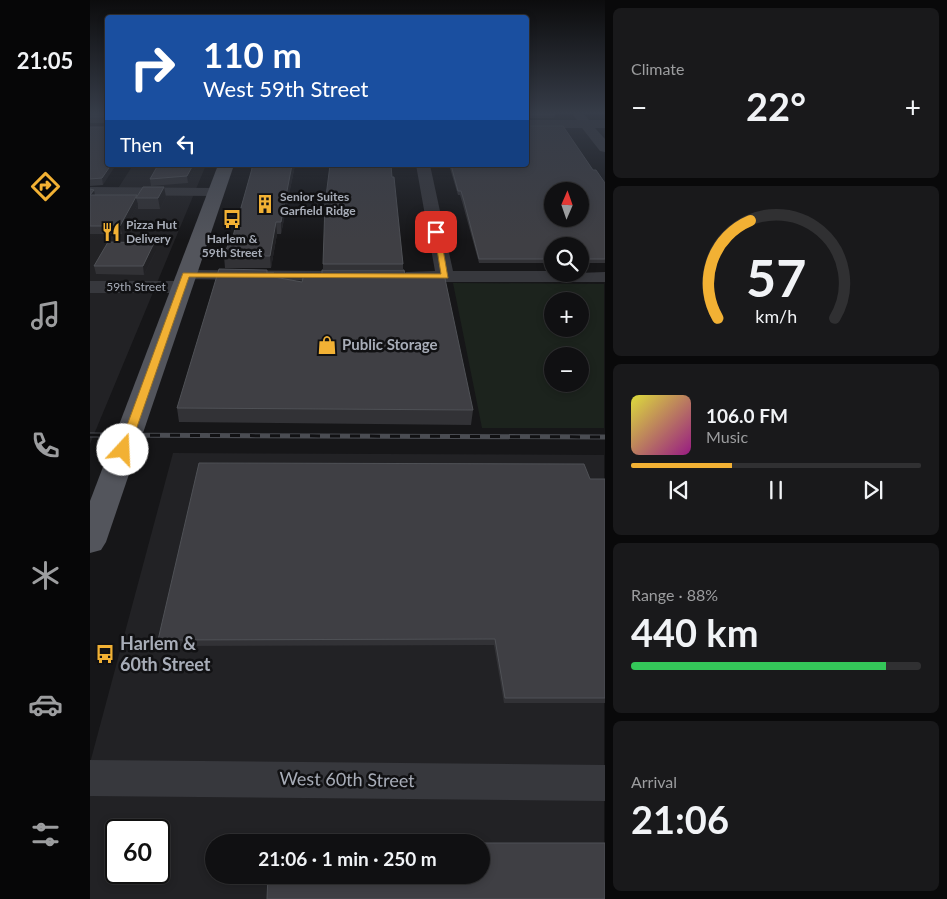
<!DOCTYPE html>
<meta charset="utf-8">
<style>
:root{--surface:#101012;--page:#19191b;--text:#f1f3f6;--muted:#9c9d9f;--line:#303032;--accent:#f2b134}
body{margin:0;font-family:Lato,sans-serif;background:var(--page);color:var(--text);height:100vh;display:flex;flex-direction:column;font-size:19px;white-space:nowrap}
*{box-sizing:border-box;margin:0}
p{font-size:16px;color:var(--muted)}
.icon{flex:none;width:28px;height:28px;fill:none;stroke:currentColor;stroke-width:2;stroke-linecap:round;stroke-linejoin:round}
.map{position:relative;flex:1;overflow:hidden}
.drawer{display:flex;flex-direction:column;gap:8px;padding:8px;background:#09090a;width:342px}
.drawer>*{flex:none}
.top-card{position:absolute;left:15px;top:15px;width:424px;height:152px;border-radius:5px;box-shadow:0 2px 8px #0003,0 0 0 1px var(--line);background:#1a4fa0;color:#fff;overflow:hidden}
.needle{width:32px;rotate:2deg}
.fabs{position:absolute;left:454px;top:182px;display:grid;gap:10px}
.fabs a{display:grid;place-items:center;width:45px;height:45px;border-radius:50%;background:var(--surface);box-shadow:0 2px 8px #0003,0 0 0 1px var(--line);font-size:25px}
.speed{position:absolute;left:15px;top:819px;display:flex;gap:10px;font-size:25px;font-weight:700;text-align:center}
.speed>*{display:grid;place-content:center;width:65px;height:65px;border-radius:50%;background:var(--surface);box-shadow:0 2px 8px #0003,0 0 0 1px var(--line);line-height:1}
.speed .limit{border:2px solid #111;border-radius:8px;background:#fff;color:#111}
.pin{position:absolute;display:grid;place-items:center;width:42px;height:42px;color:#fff;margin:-21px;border-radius:10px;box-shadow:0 2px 8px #0006}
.me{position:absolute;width:55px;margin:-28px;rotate:20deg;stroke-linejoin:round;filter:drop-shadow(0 0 4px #0008)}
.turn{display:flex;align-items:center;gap:18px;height:105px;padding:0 15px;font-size:22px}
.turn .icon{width:65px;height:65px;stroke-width:2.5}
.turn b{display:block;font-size:35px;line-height:42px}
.then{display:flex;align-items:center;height:48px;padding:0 15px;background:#0003;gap:10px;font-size:19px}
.big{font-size:38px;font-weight:700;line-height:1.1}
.drawer .card{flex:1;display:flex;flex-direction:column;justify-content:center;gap:8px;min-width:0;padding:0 18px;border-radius:8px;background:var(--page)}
.drawer .dial{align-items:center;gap:0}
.dial svg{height:130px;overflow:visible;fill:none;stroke:var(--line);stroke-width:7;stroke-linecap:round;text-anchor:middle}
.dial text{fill:var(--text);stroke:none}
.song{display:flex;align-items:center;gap:15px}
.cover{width:60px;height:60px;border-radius:8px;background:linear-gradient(135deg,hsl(60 70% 55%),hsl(310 70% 35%))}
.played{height:5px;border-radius:2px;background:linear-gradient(90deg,var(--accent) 35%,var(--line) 35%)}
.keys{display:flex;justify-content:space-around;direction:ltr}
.heat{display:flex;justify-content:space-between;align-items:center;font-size:28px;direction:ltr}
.charge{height:8px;border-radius:4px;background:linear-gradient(90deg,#34c759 88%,var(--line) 0)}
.trip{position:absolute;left:115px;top:834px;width:285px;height:50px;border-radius:25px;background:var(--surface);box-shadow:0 2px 8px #0003,0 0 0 1px var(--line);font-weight:700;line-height:50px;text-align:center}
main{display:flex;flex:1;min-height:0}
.dock{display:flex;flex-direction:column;width:90px;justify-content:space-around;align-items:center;background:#060607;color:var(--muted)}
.dock .icon{width:35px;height:35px}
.dock .current{color:var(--accent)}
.dock b{font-size:22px;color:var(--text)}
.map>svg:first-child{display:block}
.built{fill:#222225;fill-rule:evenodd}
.green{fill:#1c231d;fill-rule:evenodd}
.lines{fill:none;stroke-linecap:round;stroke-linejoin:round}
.street{fill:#37383d;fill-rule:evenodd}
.primary{fill:#53555c;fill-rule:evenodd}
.rail-casing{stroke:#4a4c52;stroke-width:5}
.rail{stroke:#111113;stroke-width:3;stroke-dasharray:10;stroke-linecap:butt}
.wall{fill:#323236}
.shaded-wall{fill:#212124}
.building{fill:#3f3f44;stroke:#4f5156;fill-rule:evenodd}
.route{fill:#f2b134;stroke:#9d7322}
.labels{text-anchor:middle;stroke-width:5;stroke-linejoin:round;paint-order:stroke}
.far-poi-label{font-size:12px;font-weight:bold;fill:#a8adb8;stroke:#111113;text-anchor:start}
.far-street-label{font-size:12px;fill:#a8adb8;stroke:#111113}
.poi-label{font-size:15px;font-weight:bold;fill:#a8adb8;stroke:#111113;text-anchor:start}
.near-poi-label{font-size:18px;font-weight:bold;fill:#a8adb8;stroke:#111113;text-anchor:start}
.near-street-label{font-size:18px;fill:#a8adb8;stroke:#111113}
</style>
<main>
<nav class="dock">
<b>21:05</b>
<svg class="icon current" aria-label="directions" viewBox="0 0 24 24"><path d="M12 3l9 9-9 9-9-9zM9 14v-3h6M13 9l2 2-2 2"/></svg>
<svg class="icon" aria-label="music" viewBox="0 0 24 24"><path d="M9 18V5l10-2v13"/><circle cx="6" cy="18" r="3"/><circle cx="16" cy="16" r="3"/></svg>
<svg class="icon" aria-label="phone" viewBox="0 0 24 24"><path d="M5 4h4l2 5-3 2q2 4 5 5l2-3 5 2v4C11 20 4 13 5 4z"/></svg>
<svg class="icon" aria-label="climate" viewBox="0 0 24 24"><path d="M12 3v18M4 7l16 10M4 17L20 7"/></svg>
<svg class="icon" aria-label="car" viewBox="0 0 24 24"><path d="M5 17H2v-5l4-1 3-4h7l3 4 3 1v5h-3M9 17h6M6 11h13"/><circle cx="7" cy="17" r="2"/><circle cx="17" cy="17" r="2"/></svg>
<svg class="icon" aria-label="filters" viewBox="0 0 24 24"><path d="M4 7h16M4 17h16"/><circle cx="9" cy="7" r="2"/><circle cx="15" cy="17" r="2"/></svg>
</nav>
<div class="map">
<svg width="515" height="899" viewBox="0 0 515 899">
<rect width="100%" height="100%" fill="#161618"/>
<path class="built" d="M 43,165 L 116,165 L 0,444 L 0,232 Z
M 83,453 L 514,455 L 514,899 L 0,899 L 0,763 ZM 26,830 L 69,830 L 69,872 L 26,872 ZM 124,842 L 391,842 L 391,875 L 124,875 Z"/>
<path class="green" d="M 363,283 L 514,284 L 514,428 L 392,428 ZM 462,301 L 490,301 L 490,329 L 462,329 ZM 462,356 L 490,356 L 490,384 L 462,384 Z"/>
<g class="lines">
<path class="street" d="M 482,114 L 494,114 L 499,120 L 515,120 L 515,128 L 505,128 L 515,139 L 515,152 L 510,151 L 492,128 L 436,128 L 436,120 L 487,120 Z
M 326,165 L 340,165 L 363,271 L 462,271 L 462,274 L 515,272 L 515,282 L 355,282 L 316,280 L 313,276 L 316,272 L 345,271 Z
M 0,187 L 126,188 L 131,189 L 133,192 L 131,195 L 126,196 L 0,195 Z
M 96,270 L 247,271 L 253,272 L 256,276 L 253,280 L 247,281 L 90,279 L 87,275 L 90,271 Z
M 0,281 L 92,281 L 99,283 L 101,287 L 99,291 L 92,293 L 0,293 Z
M 0,760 L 515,765 L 515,801 L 0,796 Z"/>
<path class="primary" d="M 128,165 L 144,165 L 16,542 L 11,550 L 0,553 L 0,501 Z"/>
<g class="rail-casing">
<path id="rail" d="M 0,435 L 515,437"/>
</g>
<use href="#rail" class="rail"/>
</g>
<path class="wall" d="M 0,114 L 18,114 L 18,123 L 0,123 Z
M 436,114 L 465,115 L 464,118 L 436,118 Z
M 0,127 L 18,127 L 13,185 L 0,186 Z
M 68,165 L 106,165 L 106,166 L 98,183 L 61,186 L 60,179 Z
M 161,165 L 205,165 L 191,234 L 187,234 L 181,268 L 135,268 L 134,256 L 143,236 L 161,172 Z
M 359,165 L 436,165 L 503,170 L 515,183 L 515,263 L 490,263 L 490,246 L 462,246 L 462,263 L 389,263 L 373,205 L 370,195 L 368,195 Z
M 302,177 L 313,264 L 313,269 L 233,269 L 233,264 Z
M 74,187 L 76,197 L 70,209 L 48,209 L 48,204 L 32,234 L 0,234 L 0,189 L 4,190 L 5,195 L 47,195 Z
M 66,251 L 54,275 L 6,274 L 4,266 Z
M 177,270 L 178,273 L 184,273 L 185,277 L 212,282 L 315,274 L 383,410 L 381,425 L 89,422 L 87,408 Z
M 500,479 L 515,479 L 515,703 L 414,703 L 404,645 L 70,646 L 68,640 Z"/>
<path class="shaded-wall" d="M 21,165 L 26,165 L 13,185 L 12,178 Z
M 103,165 L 106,165 L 106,166 L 98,183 L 97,176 Z
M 202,165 L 205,165 L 191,234 L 191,222 Z
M 74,187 L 76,197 L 70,209 L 68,198 Z
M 4,190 L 5,197 L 0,195 Z
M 47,195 L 46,198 L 48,204 L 32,234 L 30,226 Z
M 186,222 L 187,234 L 181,268 L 180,256 Z
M 64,243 L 66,251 L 54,275 L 53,266 Z"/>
<path class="building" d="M 0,114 L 18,114 L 18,117 L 0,117 Z
M 436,114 L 465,114 L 465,115 L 436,115 Z
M 436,126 L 473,126 L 503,170 L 506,170 L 515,183 L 515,259 L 490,259 L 490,246 L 462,246 L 462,259 L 389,259 L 374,201 L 371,191 L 368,191 L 361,165 L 436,165 ZM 462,191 L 490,191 L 490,219 L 462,219 Z
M 0,127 L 18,127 L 18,165 L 21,165 L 12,178 L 0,179 Z
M 68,165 L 103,165 L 97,176 L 60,179 Z
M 163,165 L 202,165 L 191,222 L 186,222 L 180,256 L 134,256 L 141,236 L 143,236 Z
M 240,165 L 301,165 L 302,177 L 304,177 L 313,264 L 233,264 L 235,204 Z
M 53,187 L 74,187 L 68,198 L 46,198 Z
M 0,189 L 4,190 L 0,195 Z
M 0,195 L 47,195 L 30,226 L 0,226 Z
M 18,242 L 64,243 L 53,266 L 4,266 Z
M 129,269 L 177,270 L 177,273 L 184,273 L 184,277 L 212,282 L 214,274 L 232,274 L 232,270 L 314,270 L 315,274 L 354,274 L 383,410 L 87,408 Z
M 109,463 L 494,464 L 500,479 L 515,479 L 515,698 L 415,698 L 405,639 L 68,640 Z
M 391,843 L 515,843 L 515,899 L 177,899 L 178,875 L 391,875 Z"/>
<linearGradient id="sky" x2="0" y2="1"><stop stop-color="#0c0c0d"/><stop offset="0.47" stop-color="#363c48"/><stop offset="1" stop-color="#363c48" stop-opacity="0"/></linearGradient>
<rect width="515" height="240" fill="url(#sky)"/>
<path class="route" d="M 344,231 L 350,232 L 358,278 L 99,277 L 39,450 L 37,453 L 29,453 L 28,450 L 93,273 L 351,274 Z"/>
<defs>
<g id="building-bare" transform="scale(1.5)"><path d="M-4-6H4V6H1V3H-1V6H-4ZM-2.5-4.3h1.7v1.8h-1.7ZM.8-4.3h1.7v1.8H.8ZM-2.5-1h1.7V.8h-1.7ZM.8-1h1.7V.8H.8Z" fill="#f2b134" stroke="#111113" stroke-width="2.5" paint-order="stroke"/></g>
<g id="bus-bare" transform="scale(1.5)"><path d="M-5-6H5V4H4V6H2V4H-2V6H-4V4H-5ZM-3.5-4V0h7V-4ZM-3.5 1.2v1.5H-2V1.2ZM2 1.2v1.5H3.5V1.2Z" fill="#f2b134" stroke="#111113" stroke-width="2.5" paint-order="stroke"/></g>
<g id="restaurant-bare" transform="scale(1.5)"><path d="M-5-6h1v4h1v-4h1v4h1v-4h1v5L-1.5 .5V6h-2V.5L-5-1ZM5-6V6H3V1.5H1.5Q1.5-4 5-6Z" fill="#f2b134" stroke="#111113" stroke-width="2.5" paint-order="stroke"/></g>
<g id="shop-bare" transform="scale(1.5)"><path d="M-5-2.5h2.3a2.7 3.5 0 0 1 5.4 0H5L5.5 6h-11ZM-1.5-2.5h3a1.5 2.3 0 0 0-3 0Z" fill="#f2b134" stroke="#111113" stroke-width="2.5" paint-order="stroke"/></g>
</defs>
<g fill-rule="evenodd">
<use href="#building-bare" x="175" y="204"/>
<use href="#bus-bare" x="142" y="219"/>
<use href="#restaurant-bare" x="21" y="232"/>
<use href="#shop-bare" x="237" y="345"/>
<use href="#bus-bare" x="15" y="654"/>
</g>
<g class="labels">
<g class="far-poi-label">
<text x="190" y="201">Senior Suites<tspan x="190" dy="14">Garfield Ridge</tspan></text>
<text x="36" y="229">Pizza Hut<tspan x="36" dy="14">Delivery</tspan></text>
<text x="142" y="243" text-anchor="middle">Harlem &amp;<tspan x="142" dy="14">59th Street</tspan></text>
</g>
<g class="far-street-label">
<text x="46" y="291">59th Street</text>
</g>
<g class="poi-label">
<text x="252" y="350">Public Storage</text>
</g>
<g class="near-poi-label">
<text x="30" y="650">Harlem &amp;<tspan x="30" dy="21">60th Street</tspan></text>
</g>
<g class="near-street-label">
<text transform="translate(257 780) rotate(1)" y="6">West 60th Street</text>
</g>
</g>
</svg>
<div class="fabs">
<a><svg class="needle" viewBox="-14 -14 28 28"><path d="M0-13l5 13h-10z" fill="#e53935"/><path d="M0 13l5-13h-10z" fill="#9c9d9f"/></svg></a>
<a><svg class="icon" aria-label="search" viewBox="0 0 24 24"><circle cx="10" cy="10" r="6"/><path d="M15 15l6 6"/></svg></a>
<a>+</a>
<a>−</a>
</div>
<div class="speed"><div class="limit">60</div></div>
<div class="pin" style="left:346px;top:232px;background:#d93025"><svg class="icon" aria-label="arrive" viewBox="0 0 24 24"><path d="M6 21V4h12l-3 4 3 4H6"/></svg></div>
<svg class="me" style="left:33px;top:450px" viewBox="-20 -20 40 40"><circle r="19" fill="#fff"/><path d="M0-13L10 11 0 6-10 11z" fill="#f2b134"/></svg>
<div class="trip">21:06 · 1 min · 250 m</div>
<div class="top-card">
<div class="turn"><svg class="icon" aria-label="right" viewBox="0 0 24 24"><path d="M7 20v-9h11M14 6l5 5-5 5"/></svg><div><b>110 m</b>West 59th Street</div></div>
<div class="then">Then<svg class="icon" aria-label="left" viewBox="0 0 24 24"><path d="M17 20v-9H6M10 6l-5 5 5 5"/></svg></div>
</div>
</div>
<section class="drawer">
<div class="card"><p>Climate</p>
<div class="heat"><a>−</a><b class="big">22°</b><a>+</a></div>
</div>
<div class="card dial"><svg viewBox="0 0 100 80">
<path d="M14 69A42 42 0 1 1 86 69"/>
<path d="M14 69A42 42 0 0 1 34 9" stroke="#f2b134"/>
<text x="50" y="56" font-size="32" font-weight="700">57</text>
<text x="50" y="72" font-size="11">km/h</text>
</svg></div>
<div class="card">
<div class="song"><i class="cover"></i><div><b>106.0 FM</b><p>Music</p></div></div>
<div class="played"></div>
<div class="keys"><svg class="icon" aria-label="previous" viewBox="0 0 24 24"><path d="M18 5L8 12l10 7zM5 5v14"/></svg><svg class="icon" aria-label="pause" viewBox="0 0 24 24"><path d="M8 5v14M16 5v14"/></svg><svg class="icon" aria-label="next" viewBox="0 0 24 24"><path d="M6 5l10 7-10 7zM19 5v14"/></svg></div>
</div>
<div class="card"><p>Range · 88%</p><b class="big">440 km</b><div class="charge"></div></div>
<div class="card"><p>Arrival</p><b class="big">21:06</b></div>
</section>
</main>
